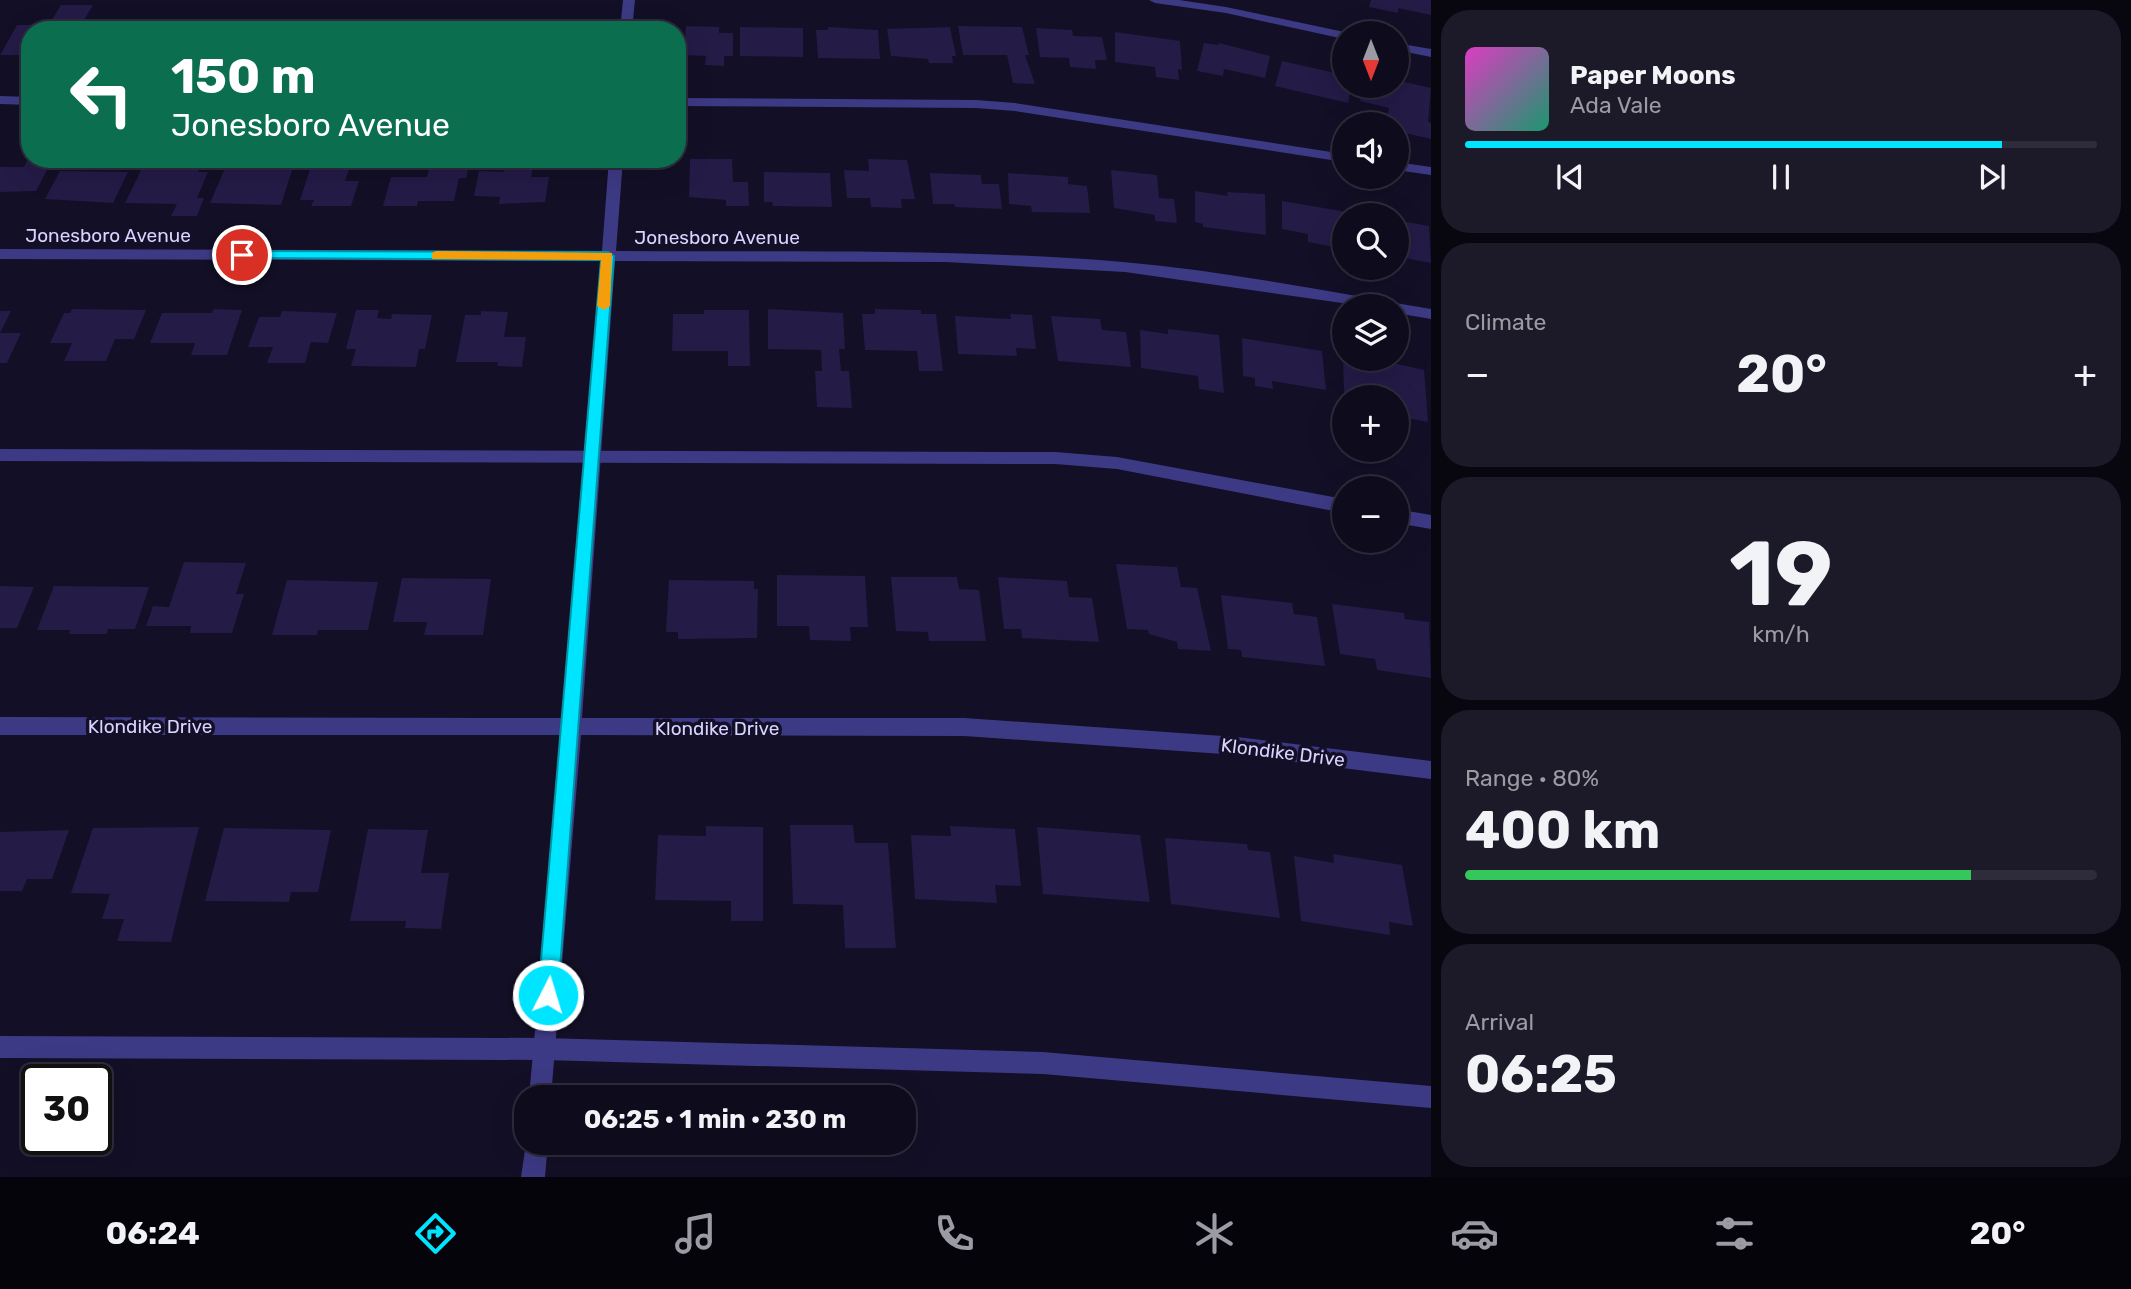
<!DOCTYPE html>
<meta charset="utf-8">
<style>
:root{--surface:#0e0b1c;--page:#1c1929;--text:#f1f3f6;--muted:#9b9ba3;--line:#2e2b3b;--accent:#00e5ff}
body{margin:0;font-family:Rubik,sans-serif;background:var(--page);color:var(--text);height:100vh;display:flex;flex-direction:column;font-size:26px;white-space:nowrap}
*{box-sizing:border-box;margin:0}
p{font-size:23px;color:var(--muted)}
.icon{flex:none;width:38px;height:38px;fill:none;stroke:currentColor;stroke-width:2;stroke-linecap:round;stroke-linejoin:round}
.map{position:relative;flex:1;overflow:hidden}
.sheet{display:flex;flex-direction:column;gap:10px;padding:10px;background:#08060f;width:700px}
.sheet>*{flex:none}
.hud{position:absolute;left:21px;top:21px;width:665px;height:147px;border-radius:28px;box-shadow:0 7px 28px #0002,0 0 0 2px var(--line);background:#0b6e4f;color:#fff;overflow:hidden}
.needle{width:46px;rotate:180deg}
.buttons{position:absolute;left:1332px;top:21px;display:grid;gap:14px}
.buttons a{display:grid;place-items:center;width:77px;height:77px;border-radius:50%;background:var(--surface);box-shadow:0 7px 28px #0002,0 0 0 2px var(--line);font-size:35px}
.speed{position:absolute;left:21px;top:1064px;display:flex;gap:14px;font-size:35px;font-weight:700;text-align:center}
.speed>*{display:grid;place-content:center;width:91px;height:91px;border-radius:50%;background:var(--surface);box-shadow:0 7px 28px #0002,0 0 0 2px var(--line);line-height:1}
.speed .limit{border:4px solid #111;border-radius:10px;background:#fff;color:#111}
.pin{position:absolute;display:grid;place-items:center;width:60px;height:60px;color:#fff;margin:-30px;border:4px solid #fff;border-radius:50%;box-shadow:0 2px 7px #0007}
.me{position:absolute;width:77px;margin:-38px;rotate:5deg;stroke-linejoin:round;filter:drop-shadow(0 0 5px #0008)}
.turn{display:flex;align-items:center;gap:24px;height:147px;padding:0 35px;font-size:32px}
.turn .icon{width:91px;height:91px;stroke-width:2.5}
.turn b{display:block;font-size:49px;line-height:60px}
.big{font-size:52px;font-weight:700;line-height:1.1}
.sheet .widget{flex:1;display:flex;flex-direction:column;justify-content:center;gap:10px;min-width:0;padding:0 24px;border-radius:28px;background:var(--page)}
.sheet .dial{align-items:center;gap:0}
.dial b{font-size:91px;line-height:1}
.song{display:flex;align-items:center;gap:21px}
.cover{width:84px;height:84px;border-radius:10px;background:linear-gradient(135deg,hsl(310 70% 55%),hsl(160 70% 35%))}
.played{height:7px;border-radius:4px;background:linear-gradient(90deg,var(--accent) 85%,var(--line) 85%)}
.keys{display:flex;justify-content:space-around;direction:ltr}
.heat{display:flex;justify-content:space-between;align-items:center;font-size:38px;direction:ltr}
.charge{height:10px;border-radius:5px;background:linear-gradient(90deg,#34c759 80%,var(--line) 0)}
.trip{position:absolute;left:514px;top:1085px;width:402px;height:70px;border-radius:28px;background:var(--surface);box-shadow:0 7px 28px #0002,0 0 0 2px var(--line);font-weight:700;line-height:70px;text-align:center}
.tab-bar{display:flex;height:112px;justify-content:space-around;align-items:center;background:#06040b;color:var(--muted)}
.tab-bar .icon{width:49px;height:49px}
.tab-bar .active{color:var(--accent)}
.tab-bar b{font-size:32px;color:var(--text)}
main{display:flex;flex:1;min-height:0}
.map>svg:first-child{display:block}
.building{fill:#241b47}
.lines{fill:none;stroke-linecap:round;stroke-linejoin:round}
.service{fill:#3d3a85;fill-rule:evenodd}
.minor{fill:#3d3a85;fill-rule:evenodd}
.route{fill:#00e5ff;stroke:#0095a6;stroke-width:2}
.slow{fill:#f59e0b}
.labels{text-anchor:middle;stroke-width:7;stroke-linejoin:round;paint-order:stroke}
.street-label{font-size:19px;fill:#d9d4ff;stroke:#130f26}
</style>
<main>
<div class="map">
<svg width="1431" height="1177" viewBox="0 0 1431 1177">
<rect width="100%" height="100%" fill="#130f26"/>
<path class="building" d="M 1371,0 L 1431,0 L 1431,15 L 1398,8 L 1398,13 L 1369,7 Z
M 61,5 L 93,5 L 81,25 L 75,25 L 73,30 L 30,30 L 30,58 L 24,58 L 26,55 L 0,55 L 17,25 L 49,25 Z
M 94,23 L 154,24 L 150,30 L 90,30 Z
M 163,24 L 222,24 L 220,30 L 160,30 Z
M 262,25 L 293,25 L 291,30 L 246,30 L 247,27 L 261,27 Z
M 390,25 L 423,25 L 422,30 L 388,30 Z
M 472,25 L 508,25 L 507,30 L 471,30 Z
M 686,26 L 719,27 L 719,33 L 733,33 L 733,56 L 724,56 L 724,66 L 705,65 L 706,56 L 684,55 Z
M 958,26 L 1022,27 L 1029,55 L 1025,55 L 1035,84 L 1013,83 L 1007,55 L 963,55 Z
M 740,27 L 803,28 L 803,57 L 740,56 Z
M 828,27 L 878,30 L 880,59 L 818,58 L 816,30 L 828,30 Z
M 950,27 L 956,56 L 952,56 L 953,63 L 929,63 L 928,59 L 891,56 L 887,29 Z
M 1036,28 L 1072,30 L 1073,36 L 1102,37 L 1107,60 L 1095,60 L 1096,69 L 1070,67 L 1069,58 L 1040,57 Z
M 1115,32 L 1180,41 L 1182,70 L 1178,69 L 1179,80 L 1156,77 L 1155,67 L 1115,62 Z
M 1204,43 L 1218,45 L 1219,43 L 1270,56 L 1265,78 L 1224,69 L 1223,76 L 1197,71 Z
M 1282,61 L 1344,75 L 1344,86 L 1351,86 L 1348,103 L 1275,86 Z
M 1396,80 L 1431,88 L 1428,122 L 1431,123 L 1431,139 L 1396,131 L 1396,124 L 1386,124 L 1389,108 L 1360,101 L 1363,86 L 1396,86 Z
M 28,159 L 53,159 L 36,191 L 0,192 L 0,167 L 24,167 Z
M 229,159 L 270,160 L 266,170 L 292,170 L 281,205 L 210,203 Z
M 431,159 L 470,159 L 466,178 L 459,178 L 454,201 L 418,201 L 417,206 L 383,206 L 391,177 L 427,177 Z
M 507,159 L 534,159 L 531,177 L 549,177 L 545,202 L 499,204 L 500,197 L 474,196 L 479,171 L 504,172 Z
M 690,159 L 732,159 L 733,182 L 748,182 L 749,206 L 726,206 L 726,200 L 689,197 Z
M 868,159 L 907,160 L 915,199 L 901,199 L 902,208 L 871,207 L 870,198 L 847,198 L 844,170 L 869,171 Z
M 146,160 L 203,160 L 198,172 L 208,172 L 197,198 L 204,198 L 197,216 L 171,216 L 177,204 L 125,203 Z
M 312,163 L 351,163 L 345,181 L 359,181 L 351,206 L 311,206 L 314,200 L 300,200 Z
M 1111,170 L 1157,175 L 1159,198 L 1174,199 L 1177,223 L 1155,221 L 1155,215 L 1114,208 Z
M 60,171 L 128,172 L 113,203 L 45,199 Z
M 764,172 L 830,173 L 832,207 L 773,206 L 772,202 L 764,202 Z
M 930,173 L 981,175 L 982,184 L 999,184 L 1002,209 L 955,207 L 954,204 L 933,204 Z
M 1008,173 L 1068,177 L 1068,184 L 1087,186 L 1090,213 L 1032,212 L 1031,206 L 1009,204 Z
M 1195,191 L 1228,196 L 1227,192 L 1265,194 L 1266,235 L 1203,227 L 1203,224 L 1195,222 Z
M 1282,201 L 1353,213 L 1353,215 L 1344,215 L 1344,240 L 1341,239 L 1341,248 L 1308,242 L 1308,234 L 1282,229 Z
M 1396,220 L 1429,226 L 1431,263 L 1399,257 L 1400,252 L 1396,252 Z
M 72,309 L 146,310 L 134,339 L 115,339 L 106,361 L 64,361 L 72,343 L 50,343 L 64,313 L 70,313 Z
M 214,309 L 242,310 L 227,355 L 191,355 L 195,343 L 150,343 L 162,313 L 212,313 Z
M 768,309 L 843,313 L 845,349 L 839,349 L 841,371 L 849,371 L 852,408 L 817,407 L 815,371 L 822,371 L 821,350 L 768,349 Z
M 875,309 L 921,310 L 921,314 L 936,314 L 943,371 L 919,371 L 917,351 L 865,350 L 862,314 L 875,314 Z
M 356,310 L 379,310 L 377,318 L 391,319 L 392,314 L 432,315 L 425,349 L 419,349 L 416,367 L 351,366 L 356,349 L 346,349 Z
M 704,310 L 749,310 L 750,366 L 728,366 L 728,351 L 672,351 L 673,314 L 704,314 Z
M 0,311 L 11,311 L 0,333 L 21,333 L 7,363 L 0,363 Z
M 282,311 L 337,313 L 328,343 L 311,342 L 305,363 L 267,363 L 273,347 L 248,347 L 259,317 L 280,317 Z
M 481,311 L 508,312 L 504,337 L 526,337 L 522,367 L 497,366 L 498,362 L 456,362 L 465,315 L 481,315 Z
M 1010,314 L 1032,315 L 1036,349 L 1016,348 L 1017,356 L 958,354 L 955,316 L 1011,319 Z
M 1051,316 L 1100,319 L 1102,330 L 1126,332 L 1131,367 L 1058,361 Z
M 1168,329 L 1219,335 L 1224,393 L 1199,389 L 1198,376 L 1141,368 L 1140,330 L 1168,334 Z
M 1242,338 L 1322,351 L 1326,390 L 1272,381 L 1273,389 L 1255,386 L 1255,378 L 1243,376 Z
M 1343,359 L 1375,359 L 1424,370 L 1428,422 L 1396,416 L 1396,397 L 1369,397 L 1344,392 Z
M 184,562 L 246,563 L 236,594 L 244,594 L 232,633 L 190,633 L 191,626 L 146,626 L 153,606 L 169,607 Z
M 1116,564 L 1177,567 L 1181,587 L 1197,588 L 1211,651 L 1178,649 L 1177,642 L 1149,634 L 1148,630 L 1127,629 Z
M 777,575 L 865,576 L 868,627 L 850,627 L 851,641 L 810,640 L 809,626 L 777,626 Z
M 891,577 L 957,577 L 959,589 L 979,590 L 986,641 L 929,641 L 928,632 L 896,631 Z
M 998,577 L 1067,581 L 1069,597 L 1092,598 L 1099,642 L 1022,638 L 1021,629 L 1004,629 Z
M 402,578 L 491,579 L 483,635 L 424,635 L 427,622 L 393,622 Z
M 287,580 L 378,582 L 368,630 L 318,630 L 317,635 L 272,635 Z
M 669,580 L 754,581 L 754,589 L 758,589 L 757,638 L 678,639 L 678,632 L 666,632 Z
M 0,586 L 34,587 L 17,628 L 0,628 Z
M 54,586 L 149,587 L 135,629 L 108,629 L 107,634 L 69,634 L 70,630 L 37,630 Z
M 1221,595 L 1292,603 L 1294,614 L 1317,617 L 1325,666 L 1242,657 L 1241,650 L 1228,649 Z
M 1332,604 L 1404,613 L 1405,619 L 1429,622 L 1431,678 L 1377,670 L 1375,659 L 1340,654 Z
M 790,825 L 853,825 L 855,843 L 888,843 L 896,948 L 845,948 L 843,905 L 793,904 Z
M 706,826 L 763,827 L 763,921 L 731,921 L 731,901 L 655,900 L 658,835 L 706,836 Z
M 950,826 L 1015,829 L 1021,886 L 995,885 L 997,903 L 915,899 L 911,835 L 951,836 Z
M 199,827 L 171,942 L 117,941 L 124,919 L 102,919 L 110,894 L 71,893 L 93,828 Z
M 1037,827 L 1140,835 L 1150,902 L 1043,894 Z
M 224,828 L 331,830 L 318,892 L 291,892 L 289,902 L 205,901 Z
M 368,829 L 428,830 L 421,873 L 449,873 L 441,929 L 405,928 L 406,921 L 350,921 Z
M 69,830 L 52,879 L 27,879 L 22,891 L 0,891 L 0,832 Z
M 1165,838 L 1247,844 L 1248,850 L 1270,852 L 1280,918 L 1171,904 Z
M 1333,854 L 1402,865 L 1413,926 L 1389,922 L 1390,935 L 1301,921 L 1294,856 L 1334,863 Z"/>
<g class="lines">
<path class="service" d="M 0,96 L 30,97 L 30,105 L 0,104 Z
M 677,98 L 976,100 L 1015,103 L 1344,154 L 1344,162 L 1015,111 L 976,108 L 677,106 Z
M 1396,162 L 1431,167 L 1431,175 L 1396,170 Z
M 0,449 L 1055,452 L 1117,457 L 1344,499 L 1344,513 L 1117,469 L 1055,464 L 0,461 Z
M 1396,509 L 1431,515 L 1431,529 L 1396,523 Z
M 0,1036 L 544,1038 L 1043,1052 L 1431,1086 L 1431,1108 L 1043,1074 L 544,1060 L 0,1058 Z"/>
<path class="minor" d="M 623,0 L 635,0 L 632,30 L 620,30 Z
M 1149,0 L 1179,0 L 1226,7 L 1349,33 L 1344,33 L 1344,39 L 1226,13 L 1155,3 Z
M 1396,43 L 1431,49 L 1431,57 L 1396,50 Z
M 609,159 L 623,159 L 616,251 C 785,252 955,248 1123,262 C 1226,271 1330,292 1431,309 L 1431,319 L 1396,313 L 1396,306 L 1363,306 L 1125,272 L 946,262 L 615,261 L 582,718 L 964,718 L 1237,737 L 1431,761 L 1431,779 L 1237,755 L 964,736 L 581,735 L 551,1097 L 529,1097 L 562,735 L 0,735 L 0,717 L 563,718 L 601,261 L 0,259 L 0,249 L 602,251 Z
M 527,1137 L 527,1143 L 548,1143 L 545,1177 L 521,1177 Z"/>
</g>
<path class="route" d="M 242,251 L 608,252 L 614,256 L 558,995 L 555,1002 L 548,1005 L 541,1002 L 538,995 L 601,260 L 237,258 L 237,252 Z"/>
<path class="slow" d="M 436,251 L 612,253 L 610,306 L 604,310 L 597,306 L 601,260 L 432,259 L 432,253 Z"/>
<g class="labels">
<g class="street-label">
<text x="108" y="242">Jonesboro Avenue</text>
<text x="717" y="244">Jonesboro Avenue</text>
<text x="150" y="733">Klondike Drive</text>
<text x="717" y="735">Klondike Drive</text>
<text transform="translate(1283 752) rotate(7)" y="7">Klondike Drive</text>
</g>
</g>
</svg>
<div class="buttons">
<a><svg class="needle" viewBox="-14 -14 28 28"><path d="M0-13l5 13h-10z" fill="#e53935"/><path d="M0 13l5-13h-10z" fill="#9b9ba3"/></svg></a>
<a><svg class="icon" aria-label="sound" viewBox="0 0 24 24"><path d="M4 9h4l5-4v14l-5-4H4zM17 9q2 3 0 6"/></svg></a>
<a><svg class="icon" aria-label="search" viewBox="0 0 24 24"><circle cx="10" cy="10" r="6"/><path d="M15 15l6 6"/></svg></a>
<a><svg class="icon" aria-label="layers" viewBox="0 0 24 24"><path d="M12 4l9 5-9 5-9-5zM3 14l9 5 9-5"/></svg></a>
<a>+</a>
<a>−</a>
</div>
<div class="speed"><div class="limit">30</div></div>
<div class="pin" style="left:242px;top:255px;background:#d93025"><svg class="icon" aria-label="arrive" viewBox="0 0 24 24"><path d="M6 21V4h12l-3 4 3 4H6"/></svg></div>
<svg class="me" style="left:548px;top:995px" viewBox="-20 -20 40 40"><circle r="17" fill="#00e5ff" stroke="#fff" stroke-width="3"/><path d="M0-11L8 9 0 5-8 9z" fill="#fff"/></svg>
<div class="trip">06:25 · 1 min · 230 m</div>
<div class="hud">
<div class="turn"><svg class="icon" aria-label="left" viewBox="0 0 24 24"><path d="M17 20v-9H6M10 6l-5 5 5 5"/></svg><div><b>150 m</b>Jonesboro Avenue</div></div>
</div>
</div>
<section class="sheet">
<div class="widget">
<div class="song"><i class="cover"></i><div><b>Paper Moons</b><p>Ada Vale</p></div></div>
<div class="played"></div>
<div class="keys"><svg class="icon" aria-label="previous" viewBox="0 0 24 24"><path d="M18 5L8 12l10 7zM5 5v14"/></svg><svg class="icon" aria-label="pause" viewBox="0 0 24 24"><path d="M8 5v14M16 5v14"/></svg><svg class="icon" aria-label="next" viewBox="0 0 24 24"><path d="M6 5l10 7-10 7zM19 5v14"/></svg></div>
</div>
<div class="widget"><p>Climate</p>
<div class="heat"><a>−</a><b class="big">20°</b><a>+</a></div>
</div>
<div class="widget dial"><b>19</b><p>km/h</p></div>
<div class="widget"><p>Range · 80%</p><b class="big">400 km</b><div class="charge"></div></div>
<div class="widget"><p>Arrival</p><b class="big">06:25</b></div>
</section>
</main>
<nav class="tab-bar">
<b>06:24</b>
<svg class="icon active" aria-label="directions" viewBox="0 0 24 24"><path d="M12 3l9 9-9 9-9-9zM9 14v-3h6M13 9l2 2-2 2"/></svg>
<svg class="icon" aria-label="music" viewBox="0 0 24 24"><path d="M9 18V5l10-2v13"/><circle cx="6" cy="18" r="3"/><circle cx="16" cy="16" r="3"/></svg>
<svg class="icon" aria-label="phone" viewBox="0 0 24 24"><path d="M5 4h4l2 5-3 2q2 4 5 5l2-3 5 2v4C11 20 4 13 5 4z"/></svg>
<svg class="icon" aria-label="climate" viewBox="0 0 24 24"><path d="M12 3v18M4 7l16 10M4 17L20 7"/></svg>
<svg class="icon" aria-label="car" viewBox="0 0 24 24"><path d="M5 17H2v-5l4-1 3-4h7l3 4 3 1v5h-3M9 17h6M6 11h13"/><circle cx="7" cy="17" r="2"/><circle cx="17" cy="17" r="2"/></svg>
<svg class="icon" aria-label="filters" viewBox="0 0 24 24"><path d="M4 7h16M4 17h16"/><circle cx="9" cy="7" r="2"/><circle cx="15" cy="17" r="2"/></svg>
<b>20°</b>
</nav>
